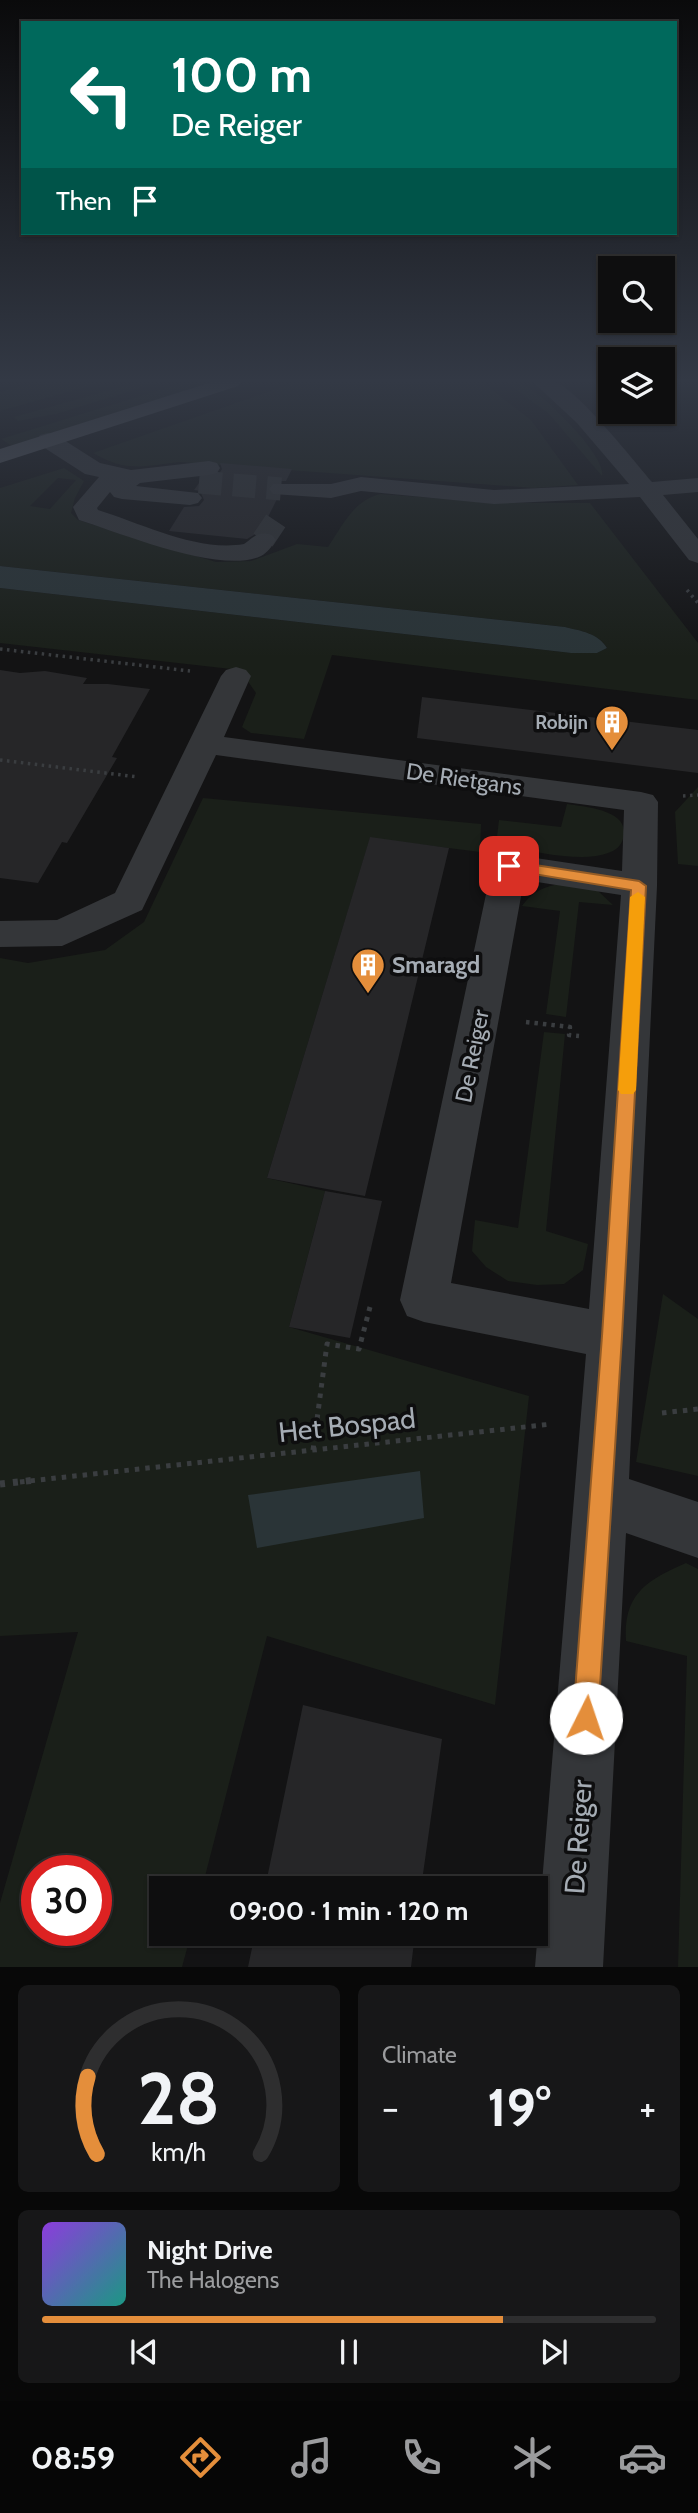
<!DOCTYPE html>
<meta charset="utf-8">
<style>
:root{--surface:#0e0e0f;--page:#171718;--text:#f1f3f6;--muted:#9b9c9e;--line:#2e2e2f;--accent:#e48e3b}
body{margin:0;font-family:Cabin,sans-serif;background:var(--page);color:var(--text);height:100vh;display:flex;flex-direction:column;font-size:26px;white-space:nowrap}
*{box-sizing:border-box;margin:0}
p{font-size:23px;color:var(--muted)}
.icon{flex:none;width:38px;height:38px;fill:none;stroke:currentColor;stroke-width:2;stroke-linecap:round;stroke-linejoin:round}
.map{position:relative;height:1967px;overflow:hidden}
.drawer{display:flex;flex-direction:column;gap:18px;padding:18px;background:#080808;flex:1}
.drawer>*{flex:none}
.top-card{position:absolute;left:21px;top:21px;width:656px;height:214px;border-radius:0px;box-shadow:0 2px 5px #0004,0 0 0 2px var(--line);background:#00695c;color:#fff;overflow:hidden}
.fabs{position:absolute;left:598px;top:256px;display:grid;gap:14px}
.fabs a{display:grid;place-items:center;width:77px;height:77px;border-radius:0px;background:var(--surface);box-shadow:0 2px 5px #0004,0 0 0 2px var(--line);font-size:35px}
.speed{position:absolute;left:21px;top:1855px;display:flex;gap:14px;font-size:35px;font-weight:700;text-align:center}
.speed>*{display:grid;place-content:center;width:91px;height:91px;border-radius:50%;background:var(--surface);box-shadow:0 2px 5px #0004,0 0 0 2px var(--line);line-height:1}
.speed .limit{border:10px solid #d22;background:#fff;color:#111}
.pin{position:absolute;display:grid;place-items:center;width:60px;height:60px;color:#fff;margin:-30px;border-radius:14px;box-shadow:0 4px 10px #0006}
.me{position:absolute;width:77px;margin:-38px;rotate:4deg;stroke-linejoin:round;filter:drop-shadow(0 0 5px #0008)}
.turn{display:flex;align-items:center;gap:24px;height:147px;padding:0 35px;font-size:32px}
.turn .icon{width:91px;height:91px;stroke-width:2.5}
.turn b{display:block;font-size:49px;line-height:60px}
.then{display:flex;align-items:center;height:66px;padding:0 35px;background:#0003;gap:14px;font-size:26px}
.big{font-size:52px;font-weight:700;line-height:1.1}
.drawer .widget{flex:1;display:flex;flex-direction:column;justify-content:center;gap:10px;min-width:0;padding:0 24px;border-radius:10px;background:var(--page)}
.drawer .dial{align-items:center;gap:0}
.dial svg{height:182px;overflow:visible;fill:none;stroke:var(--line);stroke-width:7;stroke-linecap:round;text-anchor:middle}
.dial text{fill:var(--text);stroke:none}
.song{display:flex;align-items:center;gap:21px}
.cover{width:84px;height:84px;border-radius:10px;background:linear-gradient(135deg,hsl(270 70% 55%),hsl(170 70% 35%))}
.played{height:7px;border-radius:4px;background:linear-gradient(90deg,var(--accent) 75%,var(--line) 75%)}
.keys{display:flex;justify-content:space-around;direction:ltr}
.heat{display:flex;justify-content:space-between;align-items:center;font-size:38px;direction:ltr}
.drawer .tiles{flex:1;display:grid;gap:18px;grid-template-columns:1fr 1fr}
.widget:last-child{grid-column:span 2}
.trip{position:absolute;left:149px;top:1876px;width:399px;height:70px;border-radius:0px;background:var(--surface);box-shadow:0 2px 5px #0004,0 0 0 2px var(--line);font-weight:700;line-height:70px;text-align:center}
.dock{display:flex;height:112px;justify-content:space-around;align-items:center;background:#060606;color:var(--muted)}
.dock .icon{width:49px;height:49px}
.dock .selected{color:var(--accent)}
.dock b{font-size:32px;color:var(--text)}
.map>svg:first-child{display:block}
.green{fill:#1a1f19;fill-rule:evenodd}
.water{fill:#2a3437}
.building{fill:#262628}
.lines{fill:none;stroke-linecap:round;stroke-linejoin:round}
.minor-tunnel{stroke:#303234;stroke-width:23;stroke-dasharray:23 11;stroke-linecap:butt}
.path-far3{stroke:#3a3d40;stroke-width:3.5;stroke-dasharray:2.5 4.5;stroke-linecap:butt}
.path-far2{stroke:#3a3d40;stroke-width:4.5;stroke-dasharray:3.5 5;stroke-linecap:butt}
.path-far1{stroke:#3a3d40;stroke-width:5;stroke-dasharray:4.5 6;stroke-linecap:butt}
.path{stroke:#3a3d40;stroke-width:7;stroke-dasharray:5 8;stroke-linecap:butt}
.minor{fill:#343639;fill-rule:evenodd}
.major{fill:#505358;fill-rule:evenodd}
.route{fill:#e48e3b;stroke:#945c26;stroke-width:2}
.slow{fill:#f59e0b}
.labels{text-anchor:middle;stroke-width:7;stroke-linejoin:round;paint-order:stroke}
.far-poi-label{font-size:19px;font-weight:bold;fill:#a5acb4;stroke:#0e0e0f;text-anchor:end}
.street-label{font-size:23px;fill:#a5acb4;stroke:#0e0e0f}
.poi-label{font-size:23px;font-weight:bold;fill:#a5acb4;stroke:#0e0e0f;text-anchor:start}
.near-street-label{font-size:28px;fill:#a5acb4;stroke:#0e0e0f}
</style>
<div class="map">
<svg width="698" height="1967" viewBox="0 0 698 1967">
<rect width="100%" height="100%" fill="#131314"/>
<path class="green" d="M 36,382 L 103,382 L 0,411 L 0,392 Z
M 139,382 L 161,382 L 56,414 L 18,421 L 14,417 Z
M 186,382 L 215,382 L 12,446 L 1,439 Z
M 296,382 L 482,382 L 531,420 L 578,485 L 534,488 L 180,462 C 143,466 127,473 93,453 Z
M 506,382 C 510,382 514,381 517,382 C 537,386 608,457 602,476 L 549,414 Z
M 64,468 L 84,481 L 75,498 L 71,513 L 78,520 L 216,562 L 251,561 L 297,544 L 328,547 C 343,525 353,501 380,494 L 499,503 L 590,503 L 698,643 L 698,700 L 332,655 L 304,739 L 251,733 L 242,727 L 256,693 L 240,670 L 0,643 L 0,588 L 571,653 L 597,653 L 607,648 C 598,633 581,631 565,627 L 0,566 L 0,488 ZM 58,478 L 76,480 L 50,509 L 30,506 Z
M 698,787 L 698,866 L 678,864 L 675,812 Z
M 203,798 L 481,824 L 480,852 L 370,838 L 267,1178 L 325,1191 L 289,1327 L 529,1396 L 495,1705 L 267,1636 L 202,1888 L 161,1888 L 161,1934 L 191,1934 L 182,1967 L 0,1967 L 0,1903 L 78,1632 L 0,1636 L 0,958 L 28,963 L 105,950 L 144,922 ZM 37,1871 L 96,1871 L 96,1930 L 37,1930 Z
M 567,804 C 586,807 632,810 623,839 C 621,846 615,851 608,853 C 580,864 526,849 496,845 L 499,820 L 561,827 Z
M 567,883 L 598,891 L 613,905 L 579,902 L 566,1017 L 546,1014 L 560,911 L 522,906 C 533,890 548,885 567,883 Z
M 544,1032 L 565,1034 L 546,1231 L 588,1244 L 583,1270 L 564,1284 L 537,1285 L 508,1281 L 486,1267 L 472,1251 L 475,1220 L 518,1228 Z
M 663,1294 L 698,1319 L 698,1476 L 636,1462 Z
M 686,1563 L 698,1569 L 698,1967 L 678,1967 L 687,1656 L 626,1641 C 623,1594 647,1580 686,1563 Z"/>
<path class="water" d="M 0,566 L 565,627 C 581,631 598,633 607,648 L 597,653 L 571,653 L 0,588 Z
M 420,1471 L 424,1518 L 257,1548 L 248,1495 Z"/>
<path class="building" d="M 220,463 L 292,469 L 286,481 L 273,481 L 267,487 L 271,496 L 278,497 L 261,531 L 247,539 L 169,531 L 184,507 L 199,506 L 204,500 L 200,491 L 194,490 L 202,479 L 219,474 L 222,469 Z
M 0,670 L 20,673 L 45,671 L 87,678 L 83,684 L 108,684 L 150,689 L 112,757 L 117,758 L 67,843 L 62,842 L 38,883 L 0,878 Z
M 422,697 L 698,730 L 698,773 L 417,738 Z
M 370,837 L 449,848 L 365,1196 L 267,1178 Z
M 325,1191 L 382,1201 L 350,1338 L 289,1327 Z
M 303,1705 L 442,1739 L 421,1888 L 265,1888 Z
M 255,1934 L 415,1934 L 411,1967 L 248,1967 Z"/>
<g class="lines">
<path class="minor-tunnel" d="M 199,482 L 281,489
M 263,540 L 279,516"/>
<path class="path-far3" d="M 687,590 L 698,603
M 0,649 L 190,671
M 0,760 L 138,777
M 683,796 L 698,795"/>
<path class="path-far2" d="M 526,1022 L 570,1027 L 569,1035 L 579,1036"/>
<path class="path-far1" d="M 662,1413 L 698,1409
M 313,1450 L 327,1344 L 359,1349 L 370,1307
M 20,1482 L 552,1424"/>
<path class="path" d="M 0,1484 L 36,1480"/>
<path class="minor" d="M 533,382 C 539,382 549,380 555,382 C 577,389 635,462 652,482 L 698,478 L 698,492 L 663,495 L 698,539 L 698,563 L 689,560 L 640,497 L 494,504 L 361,491 L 331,498 L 273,494 L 269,489 L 273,484 L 331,484 L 361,477 L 494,490 L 629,484 L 577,423 Z
M 48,433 L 56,435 L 100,463 L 131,470 L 209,461 L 217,463 L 220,468 L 217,473 L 209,475 L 140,483 L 136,486 L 198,493 L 202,498 L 198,503 L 190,505 L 122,499 L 114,497 L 110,492 L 97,508 L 98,510 C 143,524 197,552 244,544 C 255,536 258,531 272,535 L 276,540 C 272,546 267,553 261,556 C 221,575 121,533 79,520 L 73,507 L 99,477 L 85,474 L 40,445 L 37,440 L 40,435 Z
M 236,667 L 246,670 L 251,676 L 224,737 L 641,792 L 653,795 L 658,802 L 657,886 L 629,1479 L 698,1502 L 698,1558 L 626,1533 L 603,1967 L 535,1967 L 586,1354 L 424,1322 L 407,1316 L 400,1300 L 492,866 L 497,858 L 509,854 L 622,871 L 624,810 L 216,755 L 142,910 L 62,946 L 0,947 L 0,921 L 57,920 L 115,893 L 221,676 L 226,670 ZM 524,880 L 621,895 L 589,1309 L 451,1283 Z"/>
<path class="major" d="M 212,382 L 241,382 L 238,386 L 0,463 L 0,449 Z"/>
</g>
<linearGradient id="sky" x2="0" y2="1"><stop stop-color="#0a0a0b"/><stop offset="0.58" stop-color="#333945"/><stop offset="1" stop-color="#333945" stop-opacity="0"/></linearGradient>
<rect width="698" height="657" fill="url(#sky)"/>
<path class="route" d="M 509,861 L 639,881 L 646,886 L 622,1336 L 598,1718 L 595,1727 L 586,1731 L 577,1727 L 573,1718 L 602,1336 L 631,890 L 504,869 L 502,866 Z"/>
<path class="slow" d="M 638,892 L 645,897 L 636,1090 L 633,1094 L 621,1094 L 618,1090 L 630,897 Z"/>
<defs>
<g id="building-pin" transform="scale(1.75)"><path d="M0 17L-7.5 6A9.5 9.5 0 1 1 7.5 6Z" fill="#e48e3b" stroke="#0e0e0f"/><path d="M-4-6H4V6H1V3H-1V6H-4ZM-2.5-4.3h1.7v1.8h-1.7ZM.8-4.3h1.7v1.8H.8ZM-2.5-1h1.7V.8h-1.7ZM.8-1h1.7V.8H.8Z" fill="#fff"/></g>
</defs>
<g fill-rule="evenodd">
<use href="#building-pin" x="612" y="722"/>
<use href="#building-pin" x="368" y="965"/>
</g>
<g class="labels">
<g class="far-poi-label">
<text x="588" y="729">Robijn</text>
</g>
<g class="street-label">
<text transform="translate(464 779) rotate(8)" y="8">De Rietgans</text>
<text transform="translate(472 1056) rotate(-79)" y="8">De Reiger</text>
</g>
<g class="poi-label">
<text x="392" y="973">Smaragd</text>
</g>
<g class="near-street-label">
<text transform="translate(347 1425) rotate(-6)" y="10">Het Bospad</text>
<text transform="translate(578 1837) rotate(-86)" y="10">De Reiger</text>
</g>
</g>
</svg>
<div class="fabs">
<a><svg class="icon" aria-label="search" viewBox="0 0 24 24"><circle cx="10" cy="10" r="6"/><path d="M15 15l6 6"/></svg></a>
<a><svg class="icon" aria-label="layers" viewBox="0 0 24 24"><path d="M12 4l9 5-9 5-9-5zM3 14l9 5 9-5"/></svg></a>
</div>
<div class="speed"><div class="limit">30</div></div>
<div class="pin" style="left:509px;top:866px;background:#d93025"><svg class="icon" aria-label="arrive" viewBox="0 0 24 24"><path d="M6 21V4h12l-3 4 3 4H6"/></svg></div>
<svg class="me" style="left:586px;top:1718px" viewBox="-20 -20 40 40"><circle r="19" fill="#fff"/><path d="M0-13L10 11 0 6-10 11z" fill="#e48e3b"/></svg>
<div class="trip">09:00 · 1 min · 120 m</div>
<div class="top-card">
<div class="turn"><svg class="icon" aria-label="left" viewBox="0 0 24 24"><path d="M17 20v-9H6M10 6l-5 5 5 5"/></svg><div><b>100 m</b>De Reiger</div></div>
<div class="then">Then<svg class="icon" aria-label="arrive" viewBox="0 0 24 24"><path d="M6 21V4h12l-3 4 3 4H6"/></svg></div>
</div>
</div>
<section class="drawer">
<div class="tiles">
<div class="widget dial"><svg viewBox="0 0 100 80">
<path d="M14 69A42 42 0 1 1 86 69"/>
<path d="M14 69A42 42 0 0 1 10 35" stroke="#e48e3b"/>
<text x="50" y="56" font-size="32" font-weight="700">28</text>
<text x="50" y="72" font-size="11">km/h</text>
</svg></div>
<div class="widget"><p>Climate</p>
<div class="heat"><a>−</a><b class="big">19°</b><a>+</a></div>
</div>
<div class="widget">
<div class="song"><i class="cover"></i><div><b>Night Drive</b><p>The Halogens</p></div></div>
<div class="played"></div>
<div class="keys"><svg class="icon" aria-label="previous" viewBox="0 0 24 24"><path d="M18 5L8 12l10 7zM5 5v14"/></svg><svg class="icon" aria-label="pause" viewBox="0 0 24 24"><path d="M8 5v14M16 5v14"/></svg><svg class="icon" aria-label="next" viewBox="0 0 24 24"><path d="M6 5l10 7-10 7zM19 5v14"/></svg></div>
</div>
</div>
</section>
<nav class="dock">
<b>08:59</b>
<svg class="icon selected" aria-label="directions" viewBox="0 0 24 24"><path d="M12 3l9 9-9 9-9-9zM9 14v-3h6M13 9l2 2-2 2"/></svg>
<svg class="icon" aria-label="music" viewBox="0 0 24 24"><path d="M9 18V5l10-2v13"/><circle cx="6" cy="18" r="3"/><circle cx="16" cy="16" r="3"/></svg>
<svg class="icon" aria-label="phone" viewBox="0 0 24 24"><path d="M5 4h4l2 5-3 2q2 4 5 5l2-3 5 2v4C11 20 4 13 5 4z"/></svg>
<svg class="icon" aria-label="climate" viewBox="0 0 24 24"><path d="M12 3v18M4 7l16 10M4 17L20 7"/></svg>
<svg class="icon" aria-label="car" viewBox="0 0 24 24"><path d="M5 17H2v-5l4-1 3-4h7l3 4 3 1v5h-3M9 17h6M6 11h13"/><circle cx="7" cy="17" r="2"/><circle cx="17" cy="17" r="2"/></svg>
</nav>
